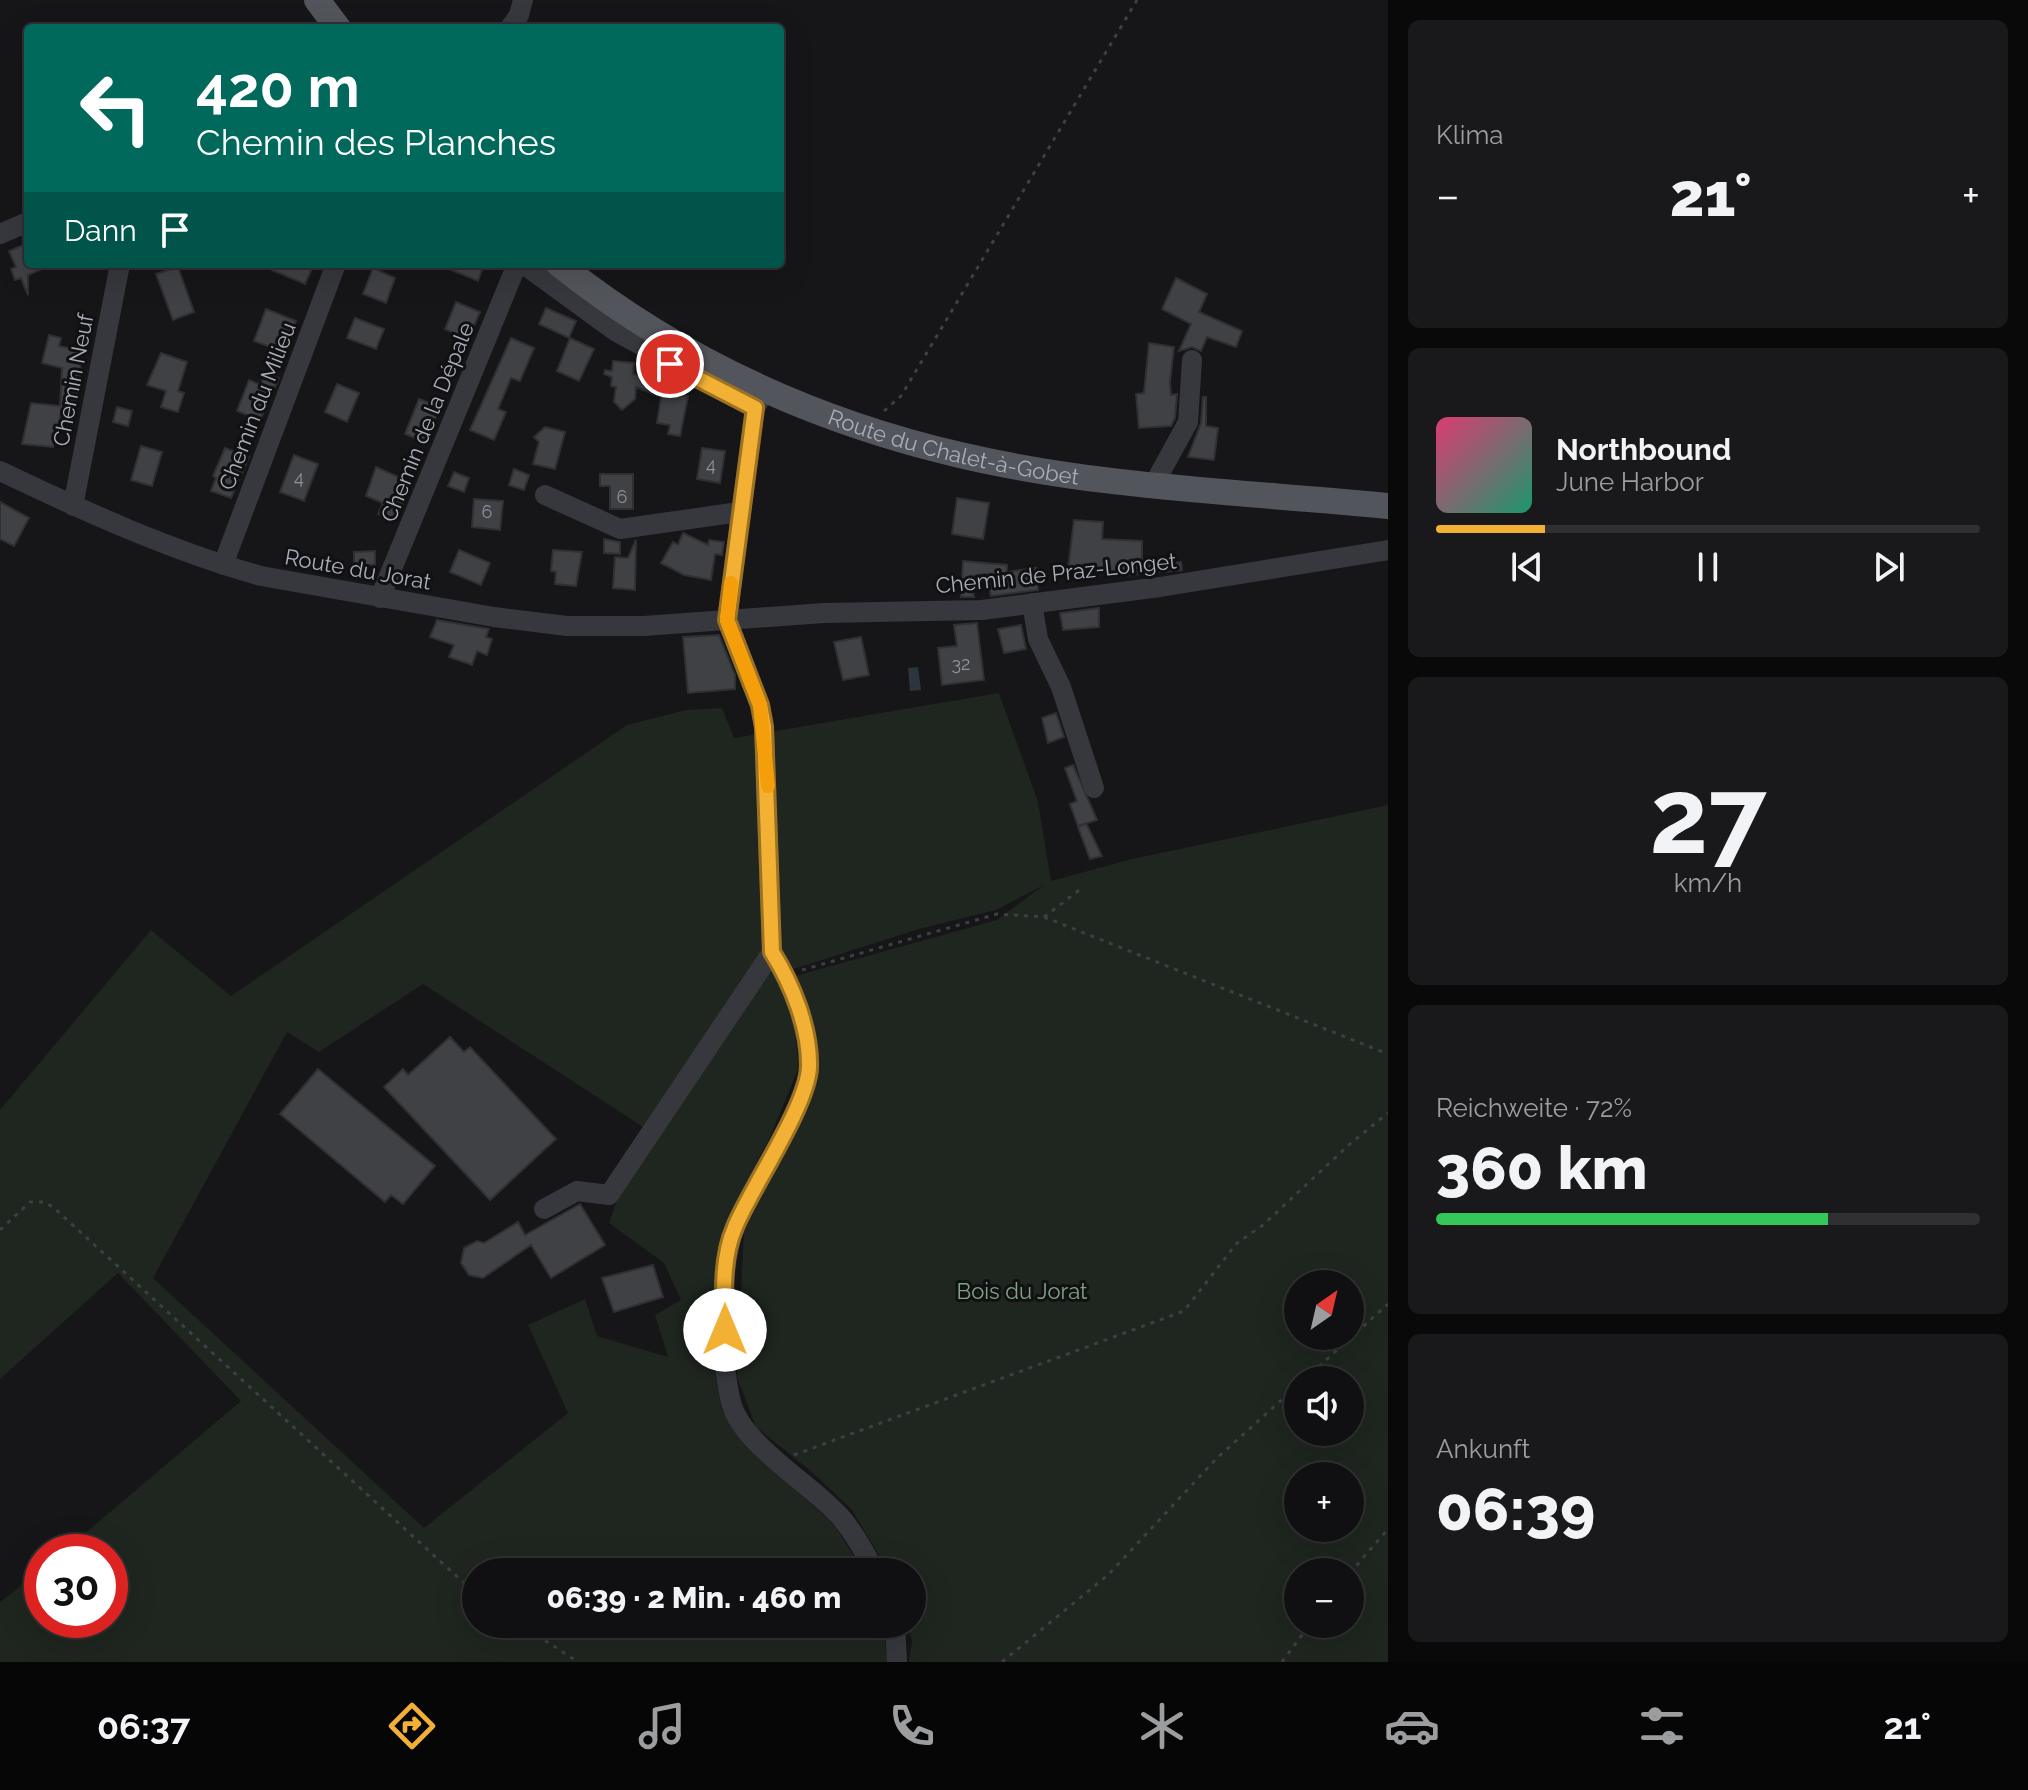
<!DOCTYPE html>
<html lang="de">
<meta charset="utf-8">
<style>
:root{--surface:#101012;--page:#19191b;--text:#f1f3f6;--muted:#9c9d9f;--line:#303032;--accent:#f2b134}
body{margin:0;font-family:Raleway,sans-serif;background:var(--page);color:var(--text);height:100vh;display:flex;flex-direction:column;font-size:30px;white-space:nowrap}
*{box-sizing:border-box;margin:0}
p{font-size:26px;color:var(--muted)}
.icon{flex:none;width:44px;height:44px;fill:none;stroke:currentColor;stroke-width:2;stroke-linecap:round;stroke-linejoin:round}
.map{position:relative;flex:1;overflow:hidden}
.drawer{display:flex;flex-direction:column;gap:20px;padding:20px;background:#09090a;width:640px}
.drawer>*{flex:none}
.top-card{position:absolute;left:24px;top:24px;width:760px;height:244px;border-radius:8px;box-shadow:0 8px 32px #0002,0 0 0 2px var(--line);background:#00695c;color:#fff;overflow:hidden}
.needle{width:52px;rotate:34deg}
.controls{position:absolute;left:1284px;top:1270px;display:grid;gap:16px}
.controls a{display:grid;place-items:center;width:80px;height:80px;border-radius:50%;background:var(--surface);box-shadow:0 8px 32px #0002,0 0 0 2px var(--line);font-size:40px}
.speed{position:absolute;left:24px;top:1534px;display:flex;gap:16px;font-size:40px;font-weight:700;text-align:center}
.speed>*{display:grid;place-content:center;width:104px;height:104px;border-radius:50%;background:var(--surface);box-shadow:0 8px 32px #0002,0 0 0 2px var(--line);line-height:1}
.speed .limit{border:12px solid #d22;background:#fff;color:#111}
.pin{position:absolute;display:grid;place-items:center;width:68px;height:68px;color:#fff;margin:-34px;border:4px solid #fff;border-radius:50%;box-shadow:0 2px 8px #0007}
.me{position:absolute;width:88px;margin:-44px;rotate:0deg;stroke-linejoin:round;filter:drop-shadow(0 0 6px #0008)}
.turn{display:flex;align-items:center;gap:28px;height:168px;padding:0 40px;font-size:36px}
.turn .icon{width:104px;height:104px;stroke-width:2.5}
.turn b{display:block;font-size:56px;line-height:68px}
.then{display:flex;align-items:center;height:76px;padding:0 40px;background:#0003;gap:16px;font-size:30px}
.big{font-size:60px;font-weight:800;line-height:1.1}
.drawer .tile{flex:1;display:flex;flex-direction:column;justify-content:center;gap:12px;min-width:0;padding:0 28px;border-radius:12px;background:var(--page)}
.drawer .dial{align-items:center;gap:0}
.dial b{font-size:104px;line-height:1}
.song{display:flex;align-items:center;gap:24px}
.cover{width:96px;height:96px;border-radius:12px;background:linear-gradient(135deg,hsl(340 70% 55%),hsl(160 70% 35%))}
.played{height:8px;border-radius:4px;background:linear-gradient(90deg,var(--accent) 20%,var(--line) 20%)}
.keys{display:flex;justify-content:space-around;direction:ltr}
.heat{display:flex;justify-content:space-between;align-items:center;font-size:44px;direction:ltr}
.charge{height:12px;border-radius:6px;background:linear-gradient(90deg,#34c759 72%,var(--line) 0)}
.trip{position:absolute;left:462px;top:1558px;width:464px;height:80px;border-radius:40px;background:var(--surface);box-shadow:0 8px 32px #0002,0 0 0 2px var(--line);font-weight:800;line-height:80px;text-align:center}
.tab-bar{display:flex;height:128px;justify-content:space-around;align-items:center;background:#060607;color:var(--muted)}
.tab-bar .icon{width:56px;height:56px}
.tab-bar .on{color:var(--accent)}
.tab-bar b{font-size:36px;color:var(--text)}
main{display:flex;flex:1;min-height:0}
.map>svg:first-child{display:block}
.green{fill:#1e261f;fill-rule:evenodd}
.water{fill:#2c353c}
.building{fill:#404145;stroke:#303034;stroke-width:2}
.lines{fill:none;stroke-linecap:round;stroke-linejoin:round}
.path{stroke:#3d3f44;stroke-width:3;stroke-dasharray:4 6;stroke-linecap:butt}
.minor{stroke:#37383d;stroke-width:20}
.major{stroke:#53555c;stroke-width:26}
.route-casing{stroke:#9d7322;stroke-width:20}
.route{stroke:#f2b134;stroke-width:14}
.slow{stroke:#f59e0b;stroke-width:14}
.labels{text-anchor:middle;stroke-width:6;stroke-linejoin:round;paint-order:stroke}
.number-label{font-size:18px;fill:#8e929b}
.street-label{font-size:22px;fill:#a8adb8;stroke:#111113}
.park-label{font-size:22px;fill:#7fa381;stroke:#111113}
</style>
<main>
<div class="map">
<svg width="1388" height="1662" viewBox="0 0 1388 1662">
<rect width="100%" height="100%" fill="#161618"/>
<path class="green" d="M 999,693 L 1038,802 L 1051,881 L 1132,859 L 1388,805 L 1388,1662 L 909,1662 L 912,1641 L 907,1624 L 912,1624 L 912,1572 L 889,1572 L 852,1510 L 813,1473 L 756,1427 L 737,1377 L 744,1231 L 787,1146 L 817,1067 L 795,976 L 997,920 L 1044,885 L 996,910 L 919,929 L 781,973 L 793,1015 L 799,1067 L 771,1135 L 725,1224 L 716,1256 L 716,1380 L 722,1410 L 742,1439 L 835,1526 L 864,1572 L 476,1572 L 476,1624 L 884,1624 L 887,1662 L 0,1662 L 0,1602 L 42,1570 L 42,1620 L 110,1620 L 110,1552 L 63,1552 L 241,1401 L 118,1273 L 0,1379 L 0,1110 L 151,930 L 231,996 L 627,725 L 686,710 L 722,708 L 734,738 ZM 423,984 L 654,1134 L 624,1180 L 609,1223 L 664,1263 L 681,1300 L 655,1315 L 668,1357 L 597,1336 L 585,1299 L 528,1325 L 568,1413 L 424,1528 L 153,1278 L 287,1032 L 319,1052 ZM 1298,1284 L 1350,1284 L 1350,1336 L 1298,1336 ZM 1298,1380 L 1350,1380 L 1350,1432 L 1298,1432 ZM 1298,1476 L 1350,1476 L 1350,1528 L 1298,1528 ZM 1298,1572 L 1350,1572 L 1350,1624 L 1298,1624 Z"/>
<path class="water" d="M 918,667 L 921,690 L 910,691 L 908,668 Z"/>
<path class="building" d="M 28,243 L 28,264 L 53,264 L 28,275 L 28,295 L 21,278 L 15,280 L 11,269 L 16,267 L 9,251 Z
M 258,264 L 314,264 L 305,284 Z
M 437,264 L 484,264 L 478,281 Z
M 178,267 L 194,312 L 173,320 L 156,274 Z
M 373,268 L 395,278 L 386,303 L 363,294 Z
M 1176,278 L 1207,294 L 1199,312 L 1242,331 L 1236,347 L 1207,337 L 1201,351 L 1192,347 L 1179,351 L 1191,324 L 1162,309 Z
M 456,302 L 480,312 L 468,339 L 445,329 Z
M 546,308 L 576,321 L 569,338 L 539,324 Z
M 266,309 L 296,321 L 284,352 L 254,341 Z
M 355,318 L 384,329 L 376,349 L 347,338 Z
M 49,335 L 61,338 L 59,346 L 82,351 L 76,411 L 62,409 L 53,447 L 22,444 L 31,403 L 60,406 L 62,368 L 42,363 Z
M 511,338 L 534,348 L 520,381 L 511,378 L 498,409 L 506,412 L 494,440 L 470,430 Z
M 570,338 L 594,349 L 579,381 L 557,371 Z
M 1149,343 L 1174,347 L 1170,382 L 1171,395 L 1177,394 L 1175,418 L 1171,426 L 1139,428 L 1136,394 L 1144,393 Z
M 161,353 L 187,362 L 178,391 L 184,393 L 178,412 L 161,407 L 166,391 L 147,385 Z
M 613,361 L 634,363 L 633,374 L 668,383 L 664,393 L 688,396 L 680,436 L 668,434 L 670,425 L 657,423 L 661,397 L 636,387 L 635,399 L 622,410 L 614,402 L 616,387 L 611,386 L 612,377 L 604,374 L 605,370 L 612,371 Z
M 265,373 L 279,378 L 260,420 L 237,411 L 249,380 L 261,385 Z
M 337,384 L 359,393 L 347,422 L 325,412 Z
M 1203,397 L 1206,397 L 1206,426 L 1218,428 L 1214,460 L 1188,457 L 1201,423 Z
M 419,399 L 440,407 L 425,442 L 405,434 Z
M 117,407 L 132,411 L 128,426 L 113,422 Z
M 545,427 L 565,432 L 555,469 L 533,464 L 539,442 L 534,437 Z
M 141,446 L 162,452 L 152,486 L 131,480 Z
M 225,448 L 249,457 L 231,498 L 211,491 L 216,478 L 213,476 Z
M 702,448 L 725,451 L 720,483 L 697,479 Z
M 294,455 L 318,464 L 304,501 L 280,492 Z
M 376,467 L 407,481 L 401,495 L 406,497 L 395,522 L 378,514 L 383,503 L 366,496 Z
M 514,469 L 529,475 L 524,490 L 509,485 Z
M 454,472 L 469,478 L 464,492 L 448,486 Z
M 600,474 L 633,474 L 633,509 L 610,509 L 610,486 L 600,486 Z
M 957,498 L 989,503 L 983,539 L 952,534 Z
M 474,499 L 503,501 L 500,530 L 472,527 Z
M 0,502 L 29,518 L 14,546 L 0,539 Z
M 1074,520 L 1103,522 L 1102,539 L 1142,541 L 1142,565 L 1181,562 L 1182,570 L 1112,577 L 1111,572 L 1068,569 Z
M 683,533 L 708,545 L 709,540 L 724,542 L 722,555 L 715,554 L 711,580 L 684,575 L 661,563 L 673,542 L 678,545 Z
M 604,539 L 620,542 L 620,554 L 604,553 Z
M 636,540 L 635,590 L 613,588 L 615,557 L 628,558 Z
M 459,550 L 490,563 L 481,585 L 450,572 Z
M 553,550 L 582,552 L 576,586 L 555,584 L 556,572 L 551,571 Z
M 375,551 L 375,565 L 354,565 L 354,552 Z
M 963,561 L 1007,565 L 1007,572 L 1036,568 L 1038,590 L 991,596 L 986,574 L 971,576 L 974,597 L 961,597 Z
M 1099,608 L 1099,627 L 1063,630 L 1060,613 Z
M 437,620 L 489,629 L 486,637 L 492,639 L 487,655 L 477,651 L 472,665 L 449,657 L 454,645 L 430,637 Z
M 977,623 L 984,680 L 942,685 L 938,648 L 957,646 L 954,625 Z
M 1021,625 L 1026,649 L 1004,653 L 998,629 Z
M 719,635 L 735,675 L 735,689 L 688,693 L 683,637 Z
M 861,637 L 869,675 L 843,680 L 834,642 Z
M 1056,713 L 1064,737 L 1048,743 L 1042,718 Z
M 1073,765 L 1097,820 L 1078,826 L 1070,804 L 1077,801 L 1065,768 Z
M 1086,823 L 1102,856 L 1090,859 L 1078,827 Z
M 450,1037 L 464,1052 L 470,1047 L 556,1139 L 490,1200 L 384,1087 L 403,1069 L 408,1075 Z
M 318,1069 L 435,1166 L 403,1204 L 391,1195 L 385,1202 L 280,1114 Z
M 580,1204 L 605,1245 L 551,1278 L 531,1245 L 483,1278 L 469,1275 L 461,1263 L 464,1248 L 477,1241 L 484,1243 L 518,1222 L 525,1235 Z
M 653,1265 L 663,1297 L 614,1312 L 602,1278 Z"/>
<g class="lines">
<path class="path" d="M 884,411 L 901,396 L 1137,0
M 1044,917 L 1082,888
M 802,970 L 997,914 L 1044,917 L 1388,1054
M 0,1230 L 30,1202 L 44,1202 L 53,1207 L 476,1594
M 1304,1380 L 1388,1304
M 794,1455 L 1184,1311 L 1237,1243 L 1263,1225 L 1351,1143 L 1388,1113
M 1350,1573 L 1388,1529
M 520,1624 L 578,1662
M 1002,1662 L 1109,1574 L 1216,1459 L 1298,1385
M 1282,1662 L 1310,1624"/>
<path class="minor" d="M 510,28 L 519,15 L 523,0
M 0,234 L 28,222
M 523,264 L 615,331 L 755,408
M 765,390 L 755,408 L 727,620 L 760,705 L 764,727 L 772,952 C 792,984 809,1028 809,1067 C 808,1104 751,1188 735,1227 C 719,1265 721,1362 731,1402 C 742,1446 814,1485 843,1520 C 856,1536 866,1554 875,1572
M 0,471 C 84,511 171,551 261,576 L 494,617 L 567,626 L 644,626 L 824,613 L 982,610 L 1160,587 L 1388,550
M 1154,484 L 1188,422 L 1192,360
M 545,495 L 620,529 L 739,512
M 73,506 L 120,264
M 223,565 L 336,264
M 380,598 L 517,264
M 1032,603 L 1038,639 L 1061,687 L 1094,788
M 544,1209 L 577,1191 L 609,1195 L 772,952
M 895,1624 L 897,1662"/>
<g class="major">
<path d="M 317,0 L 338,28"/>
<path id="s1" d="M 559,264 C 677,358 814,421 960,455 C 1100,488 1246,492 1388,506"/>
</g>
</g>
<g class="lines">
<g class="route-casing">
<path id="route" d="M 670,364 L 755,408 L 727,620 L 760,705 L 764,727 L 772,952 C 792,984 810,1028 809,1067 C 808,1105 751,1188 735,1227 C 721,1259 724,1296 725,1330"/>
</g>
<use href="#route" class="route"/>
<path class="slow" d="M 731,583 L 727,620 L 760,705 L 768,786"/>
</g>
<g class="labels">
<g class="number-label">
<text x="711" y="471">4</text>
<text x="299" y="484">4</text>
<text x="622" y="503">6</text>
<text x="487" y="518">6</text>
<text x="961" y="670">32</text>
</g>
<g class="street-label">
<text transform="translate(73 380) rotate(-79)" y="8">Chemin Neuf</text>
<text transform="translate(257 406) rotate(-69)" y="8">Chemin du Milieu</text>
<text transform="translate(427 422) rotate(-68)" y="8">Chemin de la Dépale</text>
<text dy="8" stroke="none"><textPath href="#s1" startOffset="440">Route du Chalet-à-Gobet</textPath></text>
<text transform="translate(358 569) rotate(10)" y="8">Route du Jorat</text>
<text transform="translate(1056 573) rotate(-6)" y="8">Chemin de Praz-Longet</text>
</g>
<g class="park-label">
<text x="1022" y="1299">Bois du Jorat</text>
</g>
</g>
</svg>
<div class="controls">
<a><svg class="needle" viewBox="-14 -14 28 28"><path d="M0-13l5 13h-10z" fill="#e53935"/><path d="M0 13l5-13h-10z" fill="#9c9d9f"/></svg></a>
<a><svg class="icon" aria-label="sound" viewBox="0 0 24 24"><path d="M4 9h4l5-4v14l-5-4H4zM17 9q2 3 0 6"/></svg></a>
<a>+</a>
<a>−</a>
</div>
<div class="speed"><div class="limit">30</div></div>
<div class="pin" style="left:670px;top:364px;background:#d93025"><svg class="icon" aria-label="arrive" viewBox="0 0 24 24"><path d="M6 21V4h12l-3 4 3 4H6"/></svg></div>
<svg class="me" style="left:725px;top:1330px" viewBox="-20 -20 40 40"><circle r="19" fill="#fff"/><path d="M0-13L10 11 0 6-10 11z" fill="#f2b134"/></svg>
<div class="trip">06:39 · 2 Min. · 460 m</div>
<div class="top-card">
<div class="turn"><svg class="icon" aria-label="left" viewBox="0 0 24 24"><path d="M17 20v-9H6M10 6l-5 5 5 5"/></svg><div><b>420 m</b>Chemin des Planches</div></div>
<div class="then">Dann<svg class="icon" aria-label="arrive" viewBox="0 0 24 24"><path d="M6 21V4h12l-3 4 3 4H6"/></svg></div>
</div>
</div>
<section class="drawer">
<div class="tile"><p>Klima</p>
<div class="heat"><a>−</a><b class="big">21°</b><a>+</a></div>
</div>
<div class="tile">
<div class="song"><i class="cover"></i><div><b>Northbound</b><p>June Harbor</p></div></div>
<div class="played"></div>
<div class="keys"><svg class="icon" aria-label="previous" viewBox="0 0 24 24"><path d="M18 5L8 12l10 7zM5 5v14"/></svg><svg class="icon" aria-label="pause" viewBox="0 0 24 24"><path d="M8 5v14M16 5v14"/></svg><svg class="icon" aria-label="next" viewBox="0 0 24 24"><path d="M6 5l10 7-10 7zM19 5v14"/></svg></div>
</div>
<div class="tile dial"><b>27</b><p>km/h</p></div>
<div class="tile"><p>Reichweite · 72%</p><b class="big">360 km</b><div class="charge"></div></div>
<div class="tile"><p>Ankunft</p><b class="big">06:39</b></div>
</section>
</main>
<nav class="tab-bar">
<b>06:37</b>
<svg class="icon on" aria-label="directions" viewBox="0 0 24 24"><path d="M12 3l9 9-9 9-9-9zM9 14v-3h6M13 9l2 2-2 2"/></svg>
<svg class="icon" aria-label="music" viewBox="0 0 24 24"><path d="M9 18V5l10-2v13"/><circle cx="6" cy="18" r="3"/><circle cx="16" cy="16" r="3"/></svg>
<svg class="icon" aria-label="phone" viewBox="0 0 24 24"><path d="M5 4h4l2 5-3 2q2 4 5 5l2-3 5 2v4C11 20 4 13 5 4z"/></svg>
<svg class="icon" aria-label="climate" viewBox="0 0 24 24"><path d="M12 3v18M4 7l16 10M4 17L20 7"/></svg>
<svg class="icon" aria-label="car" viewBox="0 0 24 24"><path d="M5 17H2v-5l4-1 3-4h7l3 4 3 1v5h-3M9 17h6M6 11h13"/><circle cx="7" cy="17" r="2"/><circle cx="17" cy="17" r="2"/></svg>
<svg class="icon" aria-label="filters" viewBox="0 0 24 24"><path d="M4 7h16M4 17h16"/><circle cx="9" cy="7" r="2"/><circle cx="15" cy="17" r="2"/></svg>
<b>21°</b>
</nav>
